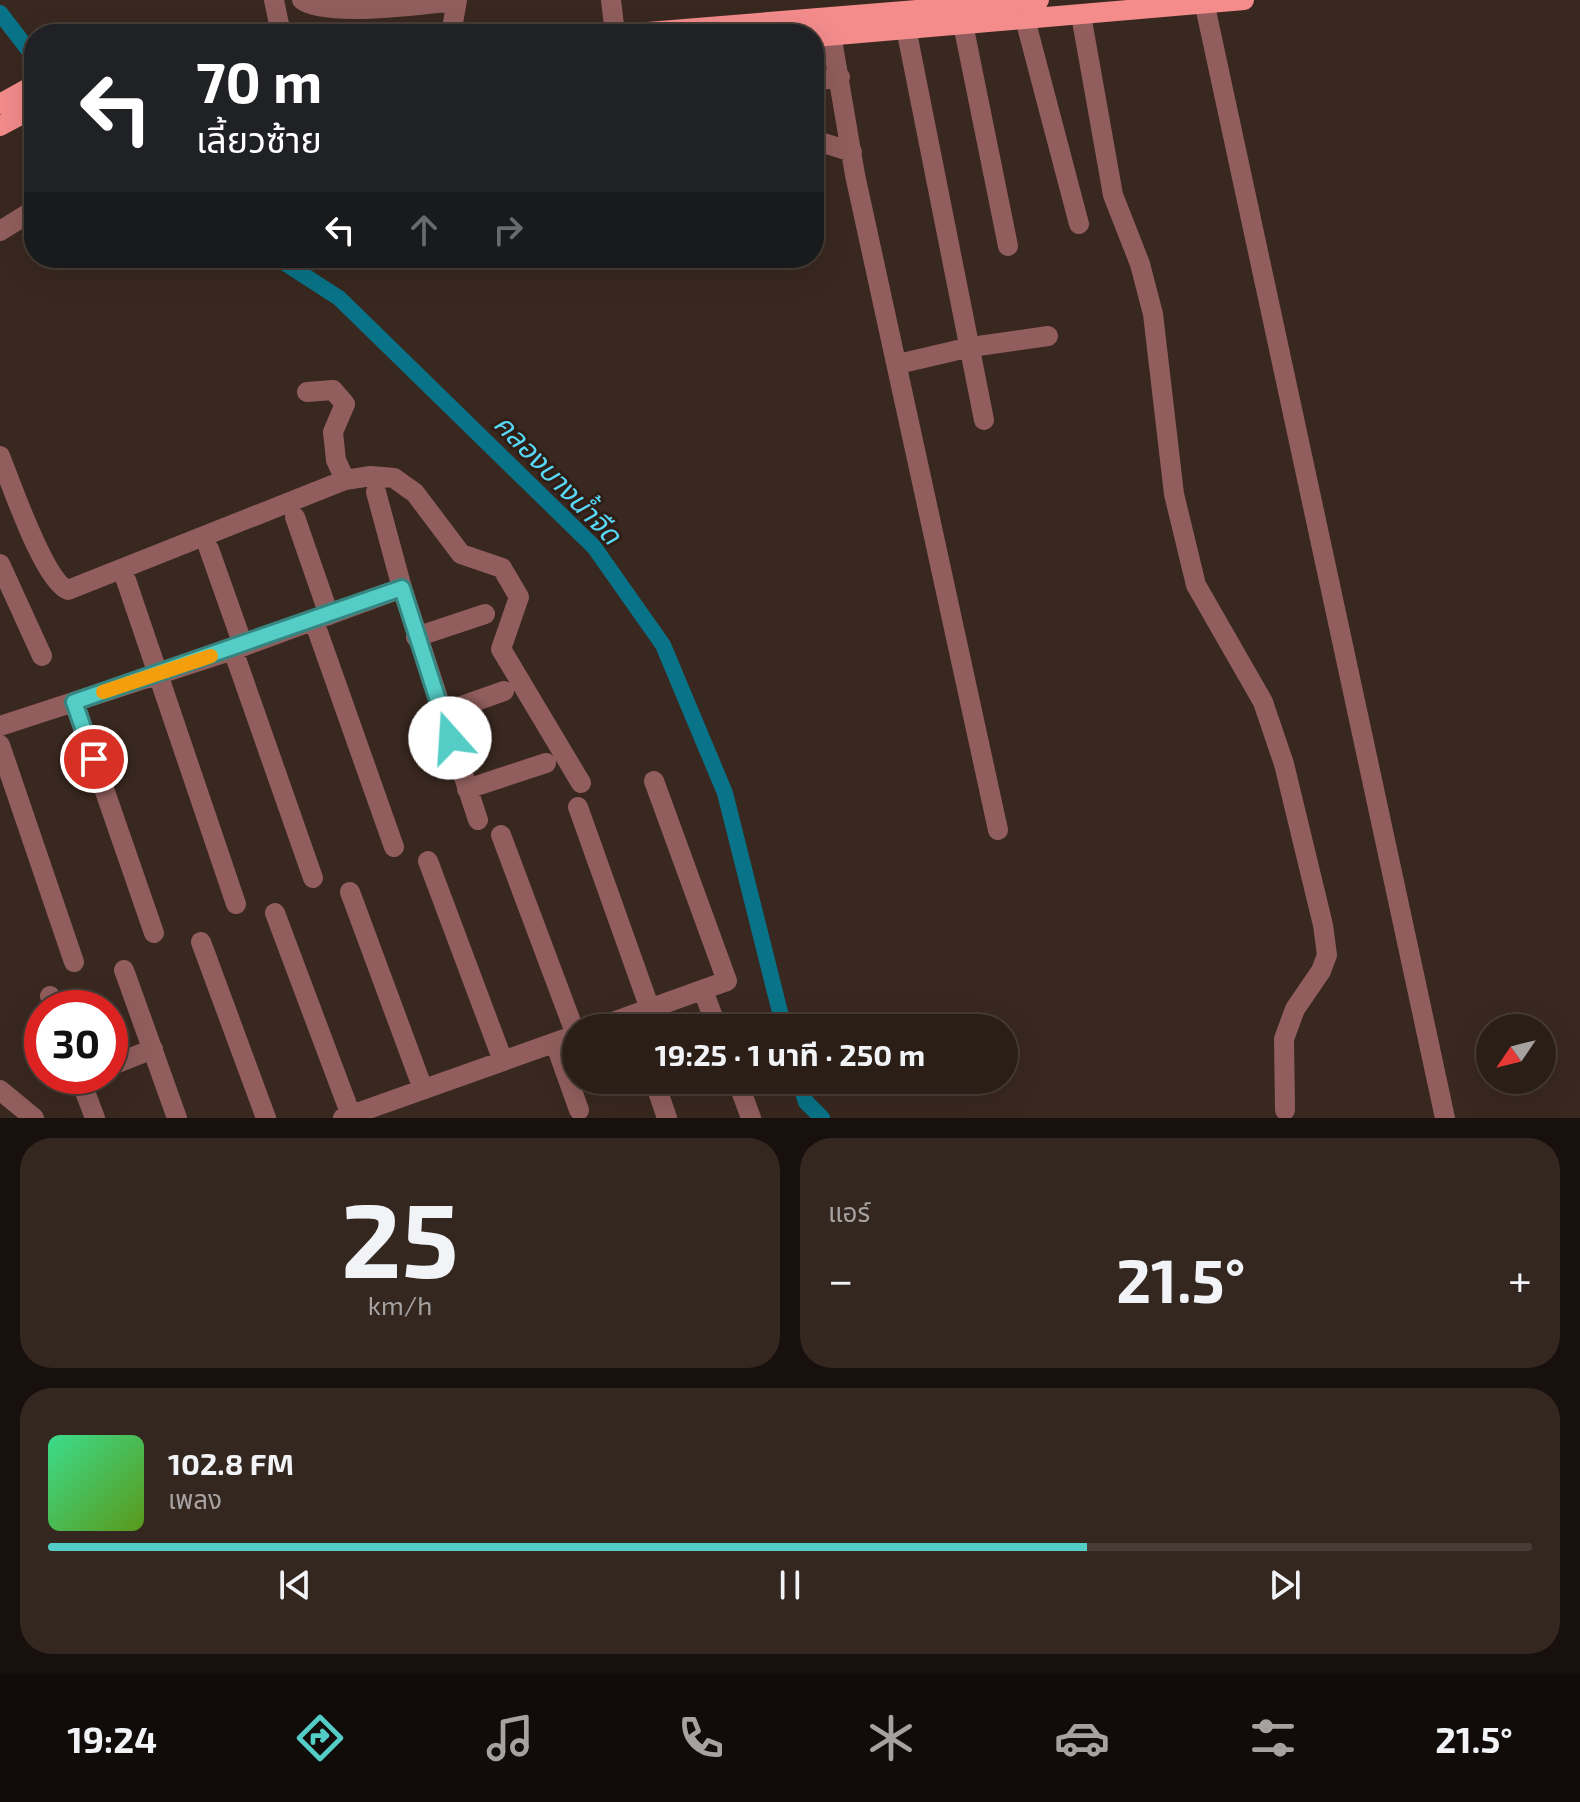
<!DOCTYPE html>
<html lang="th">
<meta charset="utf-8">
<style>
:root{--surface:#2b1e17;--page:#332720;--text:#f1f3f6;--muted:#a6a2a1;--line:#473c36;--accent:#54cdc7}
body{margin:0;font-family:"Exo 2","Noto Sans Thai",sans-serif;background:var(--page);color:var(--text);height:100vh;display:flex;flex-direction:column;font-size:30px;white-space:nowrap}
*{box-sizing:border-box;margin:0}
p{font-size:26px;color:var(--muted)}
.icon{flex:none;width:44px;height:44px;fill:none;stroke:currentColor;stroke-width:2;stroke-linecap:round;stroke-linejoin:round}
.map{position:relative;height:1118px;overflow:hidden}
.panel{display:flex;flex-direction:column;gap:20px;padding:20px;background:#18100d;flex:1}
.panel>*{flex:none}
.hud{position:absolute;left:24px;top:24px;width:800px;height:244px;border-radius:32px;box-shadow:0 8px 32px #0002,0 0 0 2px var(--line);background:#202124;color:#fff;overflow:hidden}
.needle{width:52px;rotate:235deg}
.controls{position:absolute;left:1476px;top:1014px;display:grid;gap:16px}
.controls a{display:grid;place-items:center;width:80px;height:80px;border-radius:50%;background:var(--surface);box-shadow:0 8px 32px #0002,0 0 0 2px var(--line);font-size:40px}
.speed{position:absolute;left:24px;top:990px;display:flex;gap:16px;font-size:40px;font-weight:700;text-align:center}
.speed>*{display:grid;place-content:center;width:104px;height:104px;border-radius:50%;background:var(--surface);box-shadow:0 8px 32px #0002,0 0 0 2px var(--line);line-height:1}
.speed .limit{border:12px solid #d22;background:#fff;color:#111}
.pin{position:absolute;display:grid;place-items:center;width:68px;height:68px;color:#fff;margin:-34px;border:4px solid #fff;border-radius:50%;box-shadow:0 2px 8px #0007}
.me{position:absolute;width:88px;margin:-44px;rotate:341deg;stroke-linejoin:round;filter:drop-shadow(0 0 6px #0008)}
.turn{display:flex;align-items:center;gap:28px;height:168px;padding:0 40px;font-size:36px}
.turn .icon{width:104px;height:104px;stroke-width:2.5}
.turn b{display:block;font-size:56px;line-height:68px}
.lanes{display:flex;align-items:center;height:76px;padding:0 40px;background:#0003;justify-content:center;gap:40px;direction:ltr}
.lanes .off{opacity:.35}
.big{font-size:60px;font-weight:700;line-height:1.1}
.panel .card{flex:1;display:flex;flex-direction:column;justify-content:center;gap:12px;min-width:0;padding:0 28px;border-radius:32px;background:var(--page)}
.panel .dial{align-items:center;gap:0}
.dial b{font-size:104px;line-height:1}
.song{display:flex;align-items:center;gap:24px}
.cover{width:96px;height:96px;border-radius:12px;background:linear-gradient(135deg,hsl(150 70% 55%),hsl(90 70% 35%))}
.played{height:8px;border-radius:4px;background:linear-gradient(90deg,var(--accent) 70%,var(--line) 70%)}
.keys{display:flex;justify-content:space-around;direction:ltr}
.heat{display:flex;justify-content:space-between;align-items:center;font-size:44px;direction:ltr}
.panel .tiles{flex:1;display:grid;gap:20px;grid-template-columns:1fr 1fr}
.card:last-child{grid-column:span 2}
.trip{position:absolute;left:562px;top:1014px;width:456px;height:80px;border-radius:40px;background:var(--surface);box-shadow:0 8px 32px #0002,0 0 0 2px var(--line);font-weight:700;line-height:80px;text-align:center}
.tab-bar{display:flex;height:128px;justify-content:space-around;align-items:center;background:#110c09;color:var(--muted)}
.tab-bar .icon{width:56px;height:56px}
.tab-bar .active{color:var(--accent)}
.tab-bar b{font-size:36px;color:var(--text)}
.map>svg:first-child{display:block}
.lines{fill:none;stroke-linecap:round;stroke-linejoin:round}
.canal{stroke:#097489;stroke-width:16}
.minor{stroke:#915e5d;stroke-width:20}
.major{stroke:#f48c8c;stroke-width:20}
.route-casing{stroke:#378581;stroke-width:20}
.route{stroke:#54cdc7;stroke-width:14}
.slow{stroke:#f59e0b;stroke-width:14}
.labels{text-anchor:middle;stroke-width:6;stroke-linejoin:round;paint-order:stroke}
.water-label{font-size:28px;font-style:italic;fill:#57d8f7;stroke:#2f1e15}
</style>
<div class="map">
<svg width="1580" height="1118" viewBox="0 0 1580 1118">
<rect width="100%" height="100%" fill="#39281f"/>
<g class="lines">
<path class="canal" d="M 0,13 L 34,57
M 277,258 L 339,298 L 594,547 L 663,645 L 725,793 L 784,1028
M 799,1080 L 806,1102 L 822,1118"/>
<path class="minor" d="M 274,0 L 281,34
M 302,0 C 327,18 424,4 456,1
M 611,0 L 615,34
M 1205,6 L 1445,1118
M 1081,15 L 1113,195 L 1140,264 L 1153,314 L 1174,494 L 1196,585 L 1263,702 L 1284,764 L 1323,925 L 1327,955 L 1321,971 L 1295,1009 L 1284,1039 L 1285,1110
M 1025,19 L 1079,224
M 963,24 L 1008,246
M 906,28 L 984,420
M 451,34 L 457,0
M 831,34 L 855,175 L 998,830
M 814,81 L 840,77
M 814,140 L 852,152
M 0,231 L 34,210
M 898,364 L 971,347 L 1048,336
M 307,392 L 333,390 L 345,404 L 333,432 L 336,460 L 345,480
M 0,456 C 11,483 44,581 68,590 L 345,480 L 371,476 L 394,478 L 415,493 L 461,554 L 502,568 L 519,597 L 501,649 L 581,783
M 295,517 L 329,615
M 209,549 L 243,645
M 0,564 L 42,656
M 126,580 L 236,904
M 402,588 L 478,820
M 314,621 L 394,847
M 416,637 L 485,614
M 233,650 L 313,878
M 74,702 L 154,933
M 442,713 L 504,691
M 0,726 L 233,650 L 402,588 L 376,492
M 0,745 L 74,962
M 467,789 L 546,763
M 578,807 L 650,1009
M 501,835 L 576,1035
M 428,861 L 503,1061
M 350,892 L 423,1089
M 275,913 L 352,1118
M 201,942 L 266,1118
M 124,970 L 177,1118
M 703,990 L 717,1028
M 50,996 L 54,1008
M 596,1028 L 727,981 L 654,781
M 555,1043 L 579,1110
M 110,1066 L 153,1049
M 79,1076 L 95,1118
M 654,1080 L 667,1118
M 737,1080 L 751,1118
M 0,1090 L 34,1118
M 343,1118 L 576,1035"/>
<path class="major" d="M 623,34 L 1039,0
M 814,37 L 1244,0
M 0,104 L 34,85
M 0,126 L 34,108"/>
</g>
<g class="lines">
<g class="route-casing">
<path id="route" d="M 94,759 L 74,702 L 402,588 L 450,738"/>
</g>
<use href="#route" class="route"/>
<path class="slow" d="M 103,692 L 211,656"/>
</g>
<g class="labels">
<g class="water-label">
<text transform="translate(558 479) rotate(46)" y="10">คลองบางน้ำจืด</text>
</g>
</g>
</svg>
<div class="controls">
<a><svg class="needle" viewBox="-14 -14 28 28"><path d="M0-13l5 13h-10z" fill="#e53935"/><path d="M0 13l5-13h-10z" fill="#a6a2a1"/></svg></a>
</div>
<div class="speed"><div class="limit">30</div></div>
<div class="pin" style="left:94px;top:759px;background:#d93025"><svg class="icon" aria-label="arrive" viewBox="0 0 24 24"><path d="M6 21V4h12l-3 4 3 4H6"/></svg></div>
<svg class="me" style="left:450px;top:738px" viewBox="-20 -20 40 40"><circle r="19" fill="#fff"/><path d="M0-13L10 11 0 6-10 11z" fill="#54cdc7"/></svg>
<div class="trip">19:25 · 1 นาที · 250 m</div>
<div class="hud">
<div class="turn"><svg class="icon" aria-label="left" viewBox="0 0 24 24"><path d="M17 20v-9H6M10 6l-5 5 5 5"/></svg><div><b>70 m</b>เลี้ยวซ้าย</div></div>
<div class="lanes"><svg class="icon" aria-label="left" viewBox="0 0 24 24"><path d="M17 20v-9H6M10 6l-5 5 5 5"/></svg><svg class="icon off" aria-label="ahead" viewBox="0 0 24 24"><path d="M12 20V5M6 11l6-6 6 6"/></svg><svg class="icon off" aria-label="right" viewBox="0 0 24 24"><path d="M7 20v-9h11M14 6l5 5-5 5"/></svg></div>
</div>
</div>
<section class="panel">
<div class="tiles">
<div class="card dial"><b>25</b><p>km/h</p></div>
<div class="card"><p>แอร์</p>
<div class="heat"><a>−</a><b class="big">21.5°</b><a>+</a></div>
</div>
<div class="card">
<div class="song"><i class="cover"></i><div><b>102.8 FM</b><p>เพลง</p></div></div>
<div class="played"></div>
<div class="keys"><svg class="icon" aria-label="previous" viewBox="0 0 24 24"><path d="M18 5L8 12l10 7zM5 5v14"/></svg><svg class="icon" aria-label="pause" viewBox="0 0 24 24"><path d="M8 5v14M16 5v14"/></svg><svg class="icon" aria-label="next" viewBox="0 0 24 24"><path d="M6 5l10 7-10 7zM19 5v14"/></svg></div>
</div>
</div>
</section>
<nav class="tab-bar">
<b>19:24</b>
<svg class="icon active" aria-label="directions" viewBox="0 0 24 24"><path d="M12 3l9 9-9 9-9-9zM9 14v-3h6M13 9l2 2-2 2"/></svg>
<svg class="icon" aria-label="music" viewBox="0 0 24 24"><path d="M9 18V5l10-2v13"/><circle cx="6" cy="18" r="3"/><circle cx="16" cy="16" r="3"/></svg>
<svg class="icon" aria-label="phone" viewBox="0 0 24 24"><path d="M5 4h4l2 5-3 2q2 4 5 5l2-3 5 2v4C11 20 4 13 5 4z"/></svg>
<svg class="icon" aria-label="climate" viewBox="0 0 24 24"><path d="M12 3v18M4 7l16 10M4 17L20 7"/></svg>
<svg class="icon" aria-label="car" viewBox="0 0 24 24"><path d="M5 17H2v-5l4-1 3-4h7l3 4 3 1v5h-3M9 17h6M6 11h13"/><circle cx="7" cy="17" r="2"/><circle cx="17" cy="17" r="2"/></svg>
<svg class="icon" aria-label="filters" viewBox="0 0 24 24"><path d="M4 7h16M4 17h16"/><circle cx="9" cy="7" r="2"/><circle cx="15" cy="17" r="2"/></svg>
<b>21.5°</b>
</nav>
